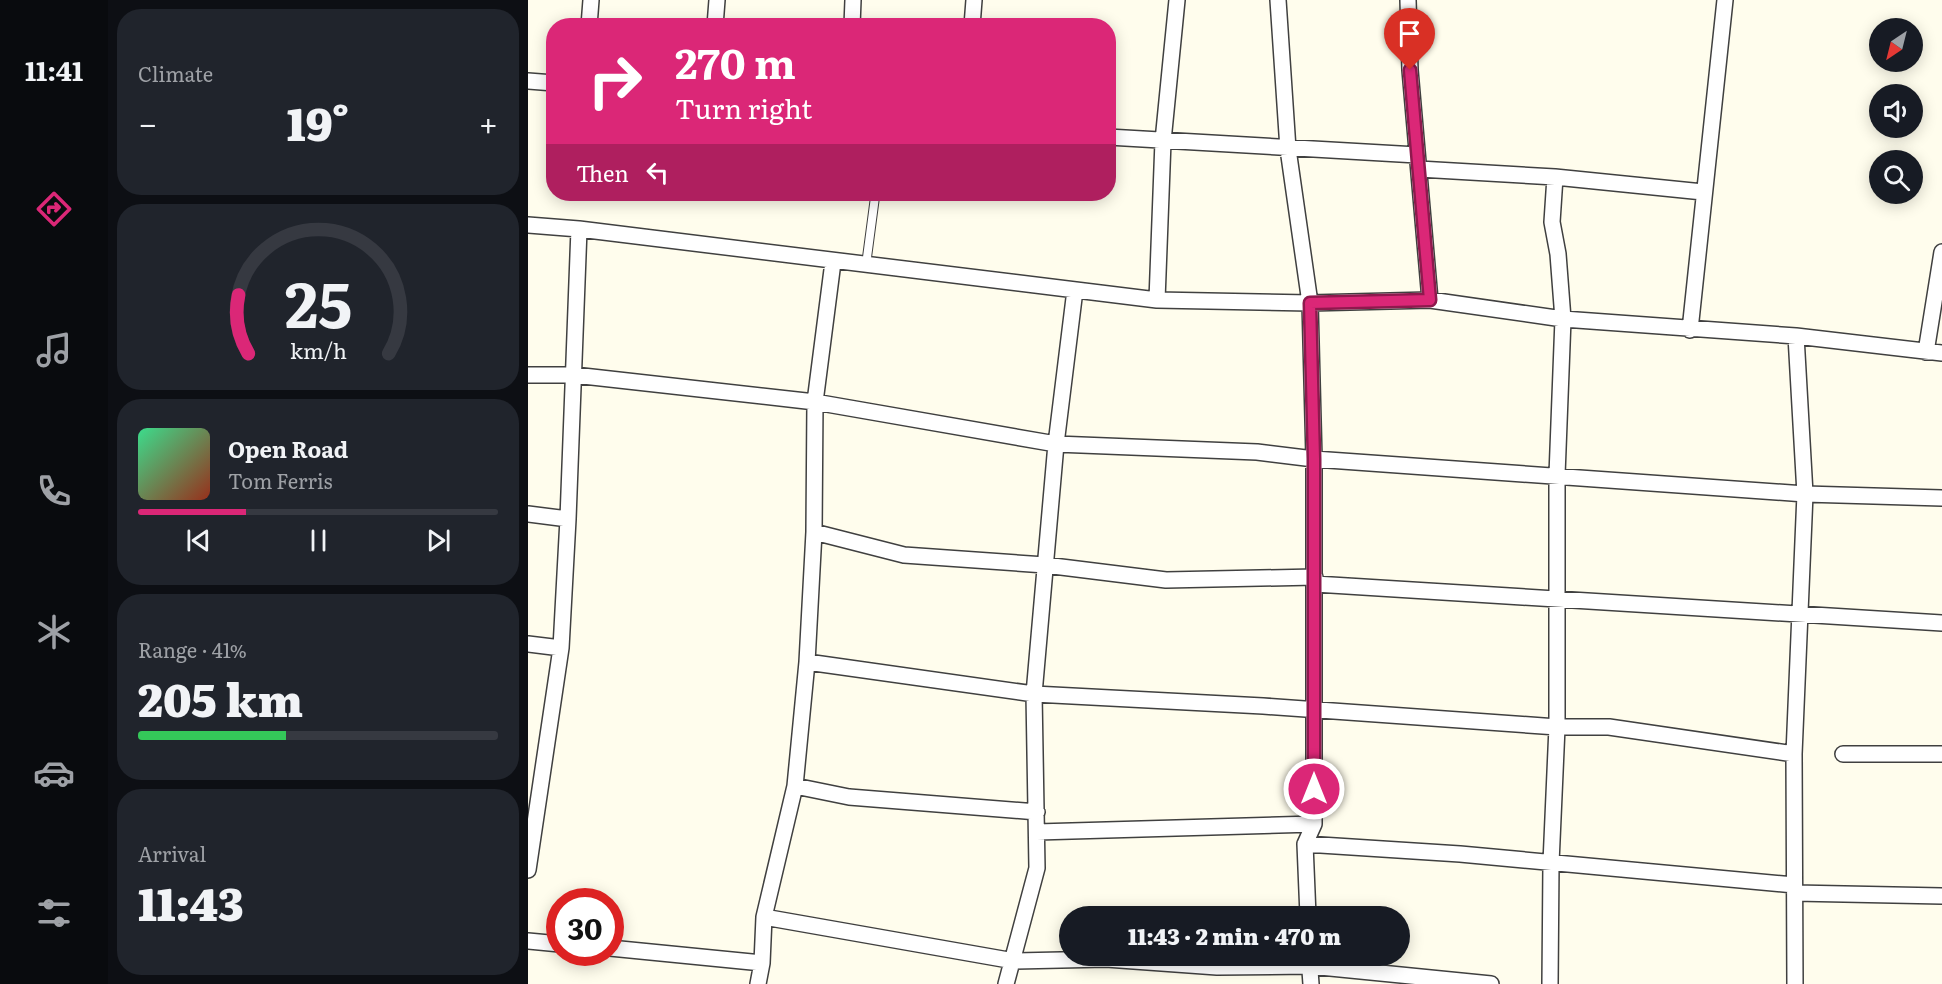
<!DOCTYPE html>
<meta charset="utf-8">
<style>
:root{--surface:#171b24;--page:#20242c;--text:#f1f3f6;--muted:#9ea1a6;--line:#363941;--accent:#db2777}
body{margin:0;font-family:Literata,serif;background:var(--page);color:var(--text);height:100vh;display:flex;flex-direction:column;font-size:22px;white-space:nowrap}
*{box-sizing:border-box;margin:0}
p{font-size:20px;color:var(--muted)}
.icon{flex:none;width:33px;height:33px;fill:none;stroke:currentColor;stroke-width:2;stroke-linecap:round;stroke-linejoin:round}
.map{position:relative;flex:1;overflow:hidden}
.sheet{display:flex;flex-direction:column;gap:9px;padding:9px;background:#0d0f14;width:420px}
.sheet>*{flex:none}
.banner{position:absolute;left:18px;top:18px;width:570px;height:183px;border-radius:24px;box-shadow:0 3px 15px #0003;background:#db2777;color:#fff;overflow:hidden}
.needle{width:39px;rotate:215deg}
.tools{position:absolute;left:1341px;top:18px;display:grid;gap:12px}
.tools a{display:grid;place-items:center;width:54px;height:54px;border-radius:50%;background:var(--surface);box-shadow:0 3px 15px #0003;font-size:30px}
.speed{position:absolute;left:18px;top:888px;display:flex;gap:12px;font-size:30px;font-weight:700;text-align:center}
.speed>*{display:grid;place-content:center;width:78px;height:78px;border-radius:50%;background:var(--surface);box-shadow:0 3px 15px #0003;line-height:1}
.speed .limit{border:9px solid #d22;background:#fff;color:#111}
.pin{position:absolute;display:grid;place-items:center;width:51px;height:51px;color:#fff;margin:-62px -26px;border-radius:50% 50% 50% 0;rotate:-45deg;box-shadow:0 0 6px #0007}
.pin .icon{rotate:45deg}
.me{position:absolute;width:66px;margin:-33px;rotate:0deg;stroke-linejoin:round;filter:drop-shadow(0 0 4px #0008)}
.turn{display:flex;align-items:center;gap:21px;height:126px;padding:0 30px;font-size:27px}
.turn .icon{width:78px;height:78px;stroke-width:2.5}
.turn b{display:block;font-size:42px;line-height:51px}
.then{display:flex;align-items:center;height:57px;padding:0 30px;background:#0003;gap:12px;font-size:22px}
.big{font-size:45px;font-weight:800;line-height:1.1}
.sheet .widget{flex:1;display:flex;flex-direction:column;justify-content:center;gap:9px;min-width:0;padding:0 21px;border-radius:24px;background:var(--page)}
.sheet .dial{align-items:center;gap:0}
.dial svg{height:156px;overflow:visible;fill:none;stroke:var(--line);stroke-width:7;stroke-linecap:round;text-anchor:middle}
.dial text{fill:var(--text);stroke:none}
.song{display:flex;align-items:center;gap:18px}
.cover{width:72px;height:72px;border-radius:9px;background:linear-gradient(135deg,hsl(150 70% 55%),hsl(10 70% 35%))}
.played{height:6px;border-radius:3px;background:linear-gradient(90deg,var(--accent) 30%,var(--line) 30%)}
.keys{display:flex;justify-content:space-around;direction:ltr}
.heat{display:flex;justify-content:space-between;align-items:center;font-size:33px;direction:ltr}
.charge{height:9px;border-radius:4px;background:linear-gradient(90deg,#34c759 41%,var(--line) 0)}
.trip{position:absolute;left:531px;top:906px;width:351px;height:60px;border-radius:30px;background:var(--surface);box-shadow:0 3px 15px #0003;font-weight:800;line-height:60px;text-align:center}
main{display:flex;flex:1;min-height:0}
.tab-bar{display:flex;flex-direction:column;width:108px;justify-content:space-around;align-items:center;background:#090b0e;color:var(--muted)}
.tab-bar .icon{width:42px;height:42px}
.tab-bar .on{color:var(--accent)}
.tab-bar b{font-size:27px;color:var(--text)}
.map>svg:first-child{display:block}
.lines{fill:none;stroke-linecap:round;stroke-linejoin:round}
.lane-casing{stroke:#404040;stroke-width:10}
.street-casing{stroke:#404040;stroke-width:18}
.lane{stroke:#fff;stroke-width:8}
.street{stroke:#fff;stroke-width:15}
.route-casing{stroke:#8e194d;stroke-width:15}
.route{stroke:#db2777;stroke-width:10}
</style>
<main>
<nav class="tab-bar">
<b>11:41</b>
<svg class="icon on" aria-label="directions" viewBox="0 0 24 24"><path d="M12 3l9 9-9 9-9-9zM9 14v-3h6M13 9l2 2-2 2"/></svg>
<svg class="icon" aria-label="music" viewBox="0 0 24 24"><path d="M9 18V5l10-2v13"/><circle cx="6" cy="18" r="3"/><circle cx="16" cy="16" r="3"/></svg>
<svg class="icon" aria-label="phone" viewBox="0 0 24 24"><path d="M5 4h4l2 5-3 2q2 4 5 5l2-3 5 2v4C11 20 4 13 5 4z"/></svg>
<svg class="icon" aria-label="climate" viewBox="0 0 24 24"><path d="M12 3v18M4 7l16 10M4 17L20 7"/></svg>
<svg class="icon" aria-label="car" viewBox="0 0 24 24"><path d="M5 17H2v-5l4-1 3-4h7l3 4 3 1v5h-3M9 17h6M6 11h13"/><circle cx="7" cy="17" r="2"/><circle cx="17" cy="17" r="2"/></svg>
<svg class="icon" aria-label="filters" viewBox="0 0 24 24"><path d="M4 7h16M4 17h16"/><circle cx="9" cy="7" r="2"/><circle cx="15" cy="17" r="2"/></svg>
</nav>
<section class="sheet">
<div class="widget"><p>Climate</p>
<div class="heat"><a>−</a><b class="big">19°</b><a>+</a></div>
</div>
<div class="widget dial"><svg viewBox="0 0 100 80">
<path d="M14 69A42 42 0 1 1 86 69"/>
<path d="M14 69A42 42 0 0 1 9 39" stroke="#db2777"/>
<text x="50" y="56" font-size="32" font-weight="700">25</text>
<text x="50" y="72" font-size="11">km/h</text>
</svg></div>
<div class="widget">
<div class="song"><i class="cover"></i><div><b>Open Road</b><p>Tom Ferris</p></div></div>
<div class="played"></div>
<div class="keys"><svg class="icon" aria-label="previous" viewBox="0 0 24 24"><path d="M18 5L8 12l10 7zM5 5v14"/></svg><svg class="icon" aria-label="pause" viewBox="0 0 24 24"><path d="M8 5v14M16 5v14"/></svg><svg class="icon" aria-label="next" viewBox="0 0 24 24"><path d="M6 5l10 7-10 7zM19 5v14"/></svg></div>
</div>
<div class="widget"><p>Range · 41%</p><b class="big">205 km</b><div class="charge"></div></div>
<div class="widget"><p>Arrival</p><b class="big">11:43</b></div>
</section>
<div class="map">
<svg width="1414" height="984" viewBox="0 0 1414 984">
<rect width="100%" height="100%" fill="#fffded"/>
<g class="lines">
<g class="lane-casing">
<path id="lane" d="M 338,265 L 347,197"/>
</g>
<g class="street-casing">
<path id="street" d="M 750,0 L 760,149 L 782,303 L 786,459 L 786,824 L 777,844 L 780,916
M 880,0 L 882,70 L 902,300
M 61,26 L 63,0
M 187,26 L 189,0
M 324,26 L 325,0
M 444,26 L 446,0
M 0,81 L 26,83
M 580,137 L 889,155
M 891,169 L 1027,177 L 1175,192
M 0,225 L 51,229 L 629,300 L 782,303 L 902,300 L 1035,319 L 1268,336 L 1414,353
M 629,300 L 635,141 L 649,0
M 1162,330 L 1197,0
M 1398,352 L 1414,252
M 0,375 L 46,375 L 287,402 L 528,444 L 547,290
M 0,514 L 40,519
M 286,532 L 376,555 L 517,565 L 638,580 L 787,577
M 787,584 L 1414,623
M 0,644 L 33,648
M 279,662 L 506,694 L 735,706 L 1029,727 L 1081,727 L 1266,754
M 1315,754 L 1414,754
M 267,786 L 321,797 L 509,812
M 509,832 L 786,824
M 777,844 L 932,854 L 1266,885
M 0,870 L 33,648 L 40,519 L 51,229
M 1267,893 L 1414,896
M 236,917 L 486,961 L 578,959 L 689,967 L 782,966 L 963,984
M 0,941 L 32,944
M 82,948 L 234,963
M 781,957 L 783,984
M 230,984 L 234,963 L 236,917 L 267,786 L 279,662 L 286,532 L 287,402 L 305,262
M 478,984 L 509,868 L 506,694 L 528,444 L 729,452 L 786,459 L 1277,494 L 1268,336
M 1022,984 L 1023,863 L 1029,727 L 1029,475 L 1035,319 L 1030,254 L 1024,222 L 1027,177
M 1267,984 L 1266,754 L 1277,494 L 1414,498"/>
</g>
<use href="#lane" class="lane"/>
<use href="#street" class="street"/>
</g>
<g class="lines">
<g class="route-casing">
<path id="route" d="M 786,789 L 786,459 L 782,303 L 902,300 L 882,70"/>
</g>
<use href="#route" class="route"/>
</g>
</svg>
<div class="tools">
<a><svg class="needle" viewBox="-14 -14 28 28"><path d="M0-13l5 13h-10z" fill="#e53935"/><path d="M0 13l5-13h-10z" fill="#9ea1a6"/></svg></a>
<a><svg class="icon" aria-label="sound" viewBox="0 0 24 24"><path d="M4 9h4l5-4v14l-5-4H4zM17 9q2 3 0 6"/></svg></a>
<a><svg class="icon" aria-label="search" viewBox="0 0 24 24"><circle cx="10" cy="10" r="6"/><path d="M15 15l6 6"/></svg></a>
</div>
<div class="speed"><div class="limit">30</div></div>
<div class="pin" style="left:882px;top:70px;background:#d93025"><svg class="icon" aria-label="arrive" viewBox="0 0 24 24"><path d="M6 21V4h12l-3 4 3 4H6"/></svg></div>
<svg class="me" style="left:786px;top:789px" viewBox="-20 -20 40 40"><circle r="17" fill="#db2777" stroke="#fff" stroke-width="3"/><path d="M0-11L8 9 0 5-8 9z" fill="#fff"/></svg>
<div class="trip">11:43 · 2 min · 470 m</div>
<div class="banner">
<div class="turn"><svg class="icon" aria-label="right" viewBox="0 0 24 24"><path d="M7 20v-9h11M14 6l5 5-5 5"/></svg><div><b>270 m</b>Turn right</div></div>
<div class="then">Then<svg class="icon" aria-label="left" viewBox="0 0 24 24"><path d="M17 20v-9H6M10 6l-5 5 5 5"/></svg></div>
</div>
</div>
</main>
